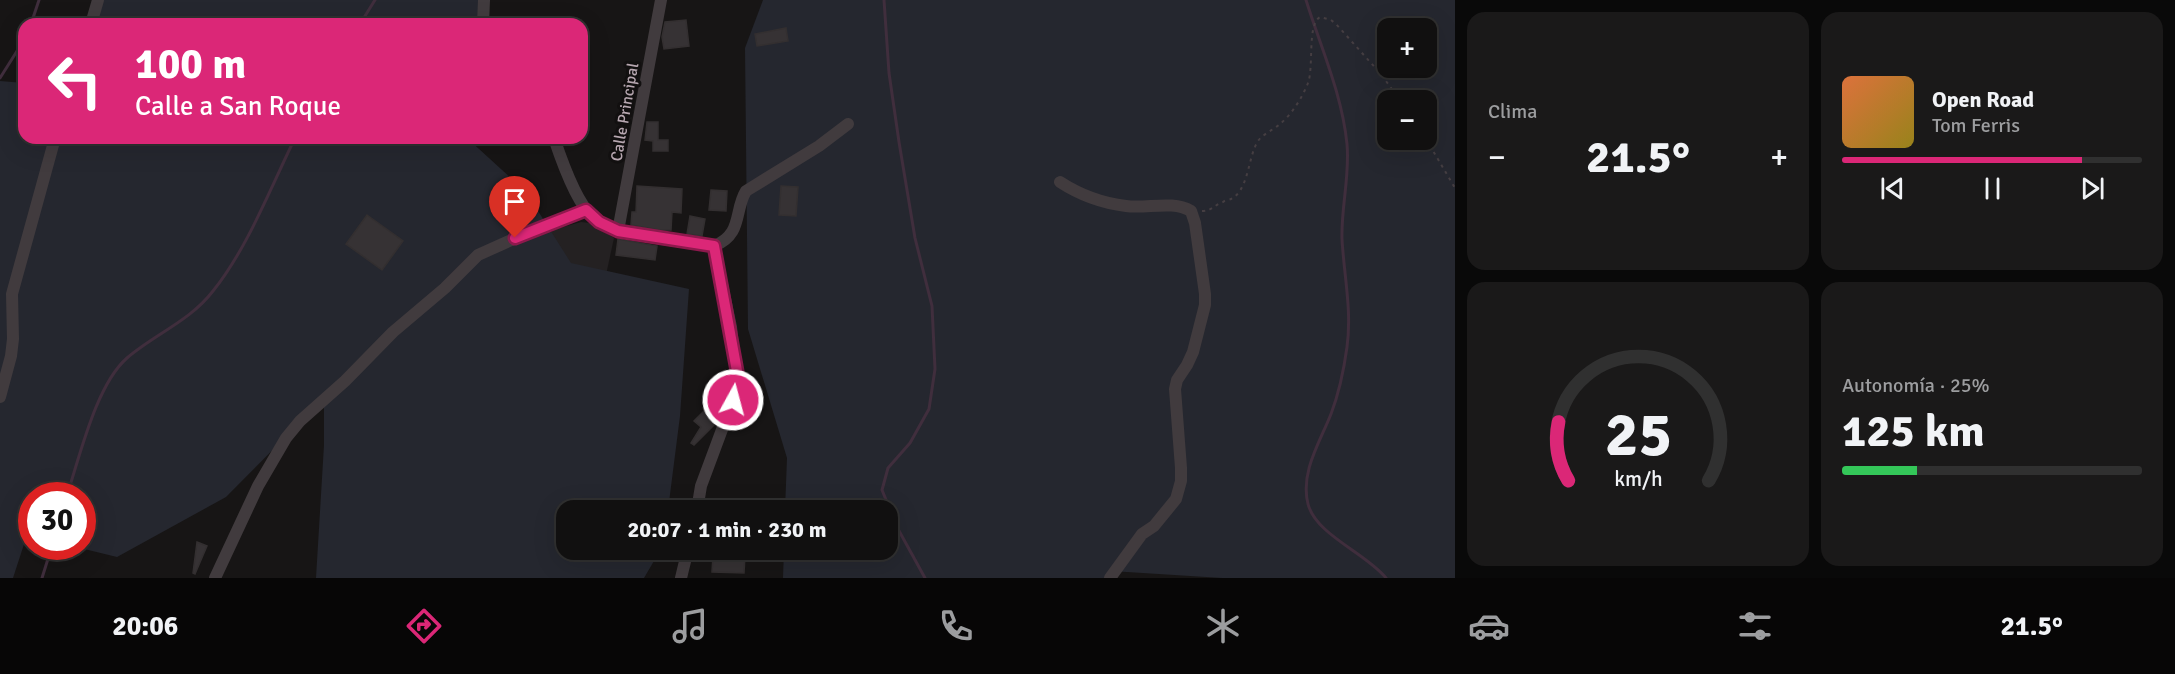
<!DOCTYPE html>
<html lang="es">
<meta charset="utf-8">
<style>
:root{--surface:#111010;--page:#1a1919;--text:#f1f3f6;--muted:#9c9d9f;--line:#303030;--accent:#db2777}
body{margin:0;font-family:Signika,sans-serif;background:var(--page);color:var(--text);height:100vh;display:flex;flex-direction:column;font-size:22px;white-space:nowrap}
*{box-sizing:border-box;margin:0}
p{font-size:20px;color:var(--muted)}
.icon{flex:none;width:33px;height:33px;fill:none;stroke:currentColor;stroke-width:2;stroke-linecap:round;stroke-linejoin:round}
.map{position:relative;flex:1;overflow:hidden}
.sheet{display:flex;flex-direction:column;gap:12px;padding:12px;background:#090909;width:720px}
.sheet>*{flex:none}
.banner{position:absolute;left:18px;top:18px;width:570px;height:126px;border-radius:18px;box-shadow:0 6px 24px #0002,0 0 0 2px var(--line);background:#db2777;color:#fff;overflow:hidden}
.buttons{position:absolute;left:1377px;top:18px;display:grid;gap:12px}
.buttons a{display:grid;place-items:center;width:60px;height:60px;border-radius:12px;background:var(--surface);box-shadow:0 6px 24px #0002,0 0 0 2px var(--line);font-size:30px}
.speed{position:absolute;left:18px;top:482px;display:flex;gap:12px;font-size:30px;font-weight:700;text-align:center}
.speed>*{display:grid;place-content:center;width:78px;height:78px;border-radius:50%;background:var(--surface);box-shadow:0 6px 24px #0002,0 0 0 2px var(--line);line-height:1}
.speed .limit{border:9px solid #d22;background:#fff;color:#111}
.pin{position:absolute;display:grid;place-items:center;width:51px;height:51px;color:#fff;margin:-62px -26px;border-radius:50% 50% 50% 0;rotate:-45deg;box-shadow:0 0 6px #0007}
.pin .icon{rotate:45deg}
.me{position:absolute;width:66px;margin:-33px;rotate:7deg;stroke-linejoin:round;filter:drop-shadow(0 0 4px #0008)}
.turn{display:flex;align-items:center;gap:21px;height:126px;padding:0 18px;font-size:27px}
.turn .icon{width:78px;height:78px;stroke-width:2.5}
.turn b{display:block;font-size:42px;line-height:51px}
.big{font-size:45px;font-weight:800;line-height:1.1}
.sheet .card{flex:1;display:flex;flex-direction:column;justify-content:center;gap:9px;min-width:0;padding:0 21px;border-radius:18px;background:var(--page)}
.sheet .dial{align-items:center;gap:0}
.dial svg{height:156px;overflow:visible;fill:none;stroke:var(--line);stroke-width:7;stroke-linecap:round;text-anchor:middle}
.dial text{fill:var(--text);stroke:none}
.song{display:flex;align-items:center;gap:18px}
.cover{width:72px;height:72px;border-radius:9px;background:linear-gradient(135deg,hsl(20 70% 55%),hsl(50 70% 35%))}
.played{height:6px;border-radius:3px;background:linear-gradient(90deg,var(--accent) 80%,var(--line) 80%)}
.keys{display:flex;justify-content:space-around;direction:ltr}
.heat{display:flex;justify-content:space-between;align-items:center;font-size:33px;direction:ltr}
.charge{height:9px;border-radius:4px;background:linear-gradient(90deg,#34c759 25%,var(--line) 0)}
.sheet .tiles{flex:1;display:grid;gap:12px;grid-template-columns:repeat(2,1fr)}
.trip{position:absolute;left:556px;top:500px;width:342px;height:60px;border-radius:18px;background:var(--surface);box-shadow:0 6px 24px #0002,0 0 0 2px var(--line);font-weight:800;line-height:60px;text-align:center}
.menu{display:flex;height:96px;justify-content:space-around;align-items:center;background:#070606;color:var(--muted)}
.menu .icon{width:42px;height:42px}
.menu .on{color:var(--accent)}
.menu b{font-size:27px;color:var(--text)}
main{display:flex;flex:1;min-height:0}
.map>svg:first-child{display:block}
.built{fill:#242122}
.green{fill:#25272f;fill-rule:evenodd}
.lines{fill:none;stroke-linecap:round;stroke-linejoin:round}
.stream{stroke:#402e3d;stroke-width:3}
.building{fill:#363234;stroke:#332f30;stroke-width:1.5}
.path{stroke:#453e42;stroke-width:2;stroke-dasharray:3 4.5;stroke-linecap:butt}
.minor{stroke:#413b3e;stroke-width:12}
.route-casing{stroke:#8e194d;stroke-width:15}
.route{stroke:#db2777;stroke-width:10}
.labels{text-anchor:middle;stroke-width:6;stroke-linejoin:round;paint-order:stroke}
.street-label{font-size:16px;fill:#b7a7b0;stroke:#121010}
</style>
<main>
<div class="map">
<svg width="1455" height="578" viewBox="0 0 1455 578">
<rect width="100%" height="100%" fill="#171515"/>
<path class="built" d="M 581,222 L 590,223 L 614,238 L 606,275 L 542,259 L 548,234 L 556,229 Z"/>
<path class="green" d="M 97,0 L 486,0 L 479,24 L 92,24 Z
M 763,0 L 1455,0 L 1455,578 L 1222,578 L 1111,571 L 1110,578 L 783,578 L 784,549 L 888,549 L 888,510 L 785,510 L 787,458 L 748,329 L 745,48 ZM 1388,28 L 1426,28 L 1426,68 L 1388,68 ZM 1388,100 L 1426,100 L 1426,140 L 1388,140 Z
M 0,81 L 24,83 L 24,138 L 467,138 L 526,192 L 571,263 L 689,289 L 680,416 L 668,510 L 567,510 L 567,549 L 661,549 L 644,578 L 316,578 L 324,445 L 324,398 L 226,497 L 117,557 L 72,546 L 82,546 L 82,495 L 32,495 L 31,536 L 27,535 L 13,578 L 0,578 Z"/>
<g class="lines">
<path class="stream" d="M 884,0 L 889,73 L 899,142 L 915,238 L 932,306 L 935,369 L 929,409 L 910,443 L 888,468 L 882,490 L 898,529 L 925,578
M 1306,0 C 1321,48 1342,94 1347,144 C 1350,176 1341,207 1342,239 C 1344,276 1352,310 1347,347 C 1344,369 1339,393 1331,414 C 1320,442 1300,472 1308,504 C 1316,535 1366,553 1386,578
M 31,24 L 39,0
M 360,24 L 375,0
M 0,78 L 24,40
M 67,495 C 80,456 96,385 127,358 C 155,334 190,321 213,291 C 247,249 271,187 295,138
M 42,578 L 52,546"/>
</g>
<path class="building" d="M 686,20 L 689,46 L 664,49 L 662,37 L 665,22 Z
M 786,28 L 788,41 L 757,46 L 755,34 Z
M 647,122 L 658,122 L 658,140 L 668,140 L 668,151 L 653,151 L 653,141 L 645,140 Z
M 637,186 L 682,189 L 681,213 L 672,212 L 671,230 L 659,230 L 631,225 L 632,212 L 636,212 Z
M 781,186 L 798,187 L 796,216 L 779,215 Z
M 711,190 L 727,191 L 726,211 L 709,210 Z
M 367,215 L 403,241 L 382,270 L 346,244 Z
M 690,216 L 705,219 L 702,236 L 687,234 Z
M 618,239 L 657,246 L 655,260 L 616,255 Z
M 704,411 L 716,423 L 694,445 L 691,443 L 701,427 L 694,421 Z
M 197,542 L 207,546 L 195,574 L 193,573 Z
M 713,555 L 745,556 L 744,573 L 712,572 Z"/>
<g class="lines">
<path class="path" d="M 1426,139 L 1455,188
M 1202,211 C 1212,211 1214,205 1223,202 C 1225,200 1229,200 1231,199 C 1249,190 1248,156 1258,141 C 1263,134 1273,130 1280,124 C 1292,114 1302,98 1308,83 C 1314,67 1307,24 1320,17 L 1331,20 L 1336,24 L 1380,73 L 1400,100"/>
<path class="minor" d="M 91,24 L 98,0
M 483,24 L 484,0
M 554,138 C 561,159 576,203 593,217 C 615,237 683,241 714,246 L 731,327 L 737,381 L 733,400 L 701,486 L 697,510
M 1060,182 C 1080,195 1101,203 1126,206 C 1147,209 1172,200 1191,211 L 1195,223 L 1205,294 L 1205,305 L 1193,352 L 1187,365 L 1177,380 L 1175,389 L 1181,468 L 1181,481 L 1176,499 L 1154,526 L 1142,534 L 1110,578
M 618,231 L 661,0
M 714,246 C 743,235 734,210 746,191 L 819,146 L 848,124
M 0,397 L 11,356 L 13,339 L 12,294 L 55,138
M 215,578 L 258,486 L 286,438 L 300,421 L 345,381 L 393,332 L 445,288 L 478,255 L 527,233 L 586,210
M 681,578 L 688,549"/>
</g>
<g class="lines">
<g class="route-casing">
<path id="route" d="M 515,238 L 586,210 L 599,222 L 618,231 L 714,246 L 737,371 L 737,381 L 733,400"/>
</g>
<use href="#route" class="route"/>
</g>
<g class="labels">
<g class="street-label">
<text transform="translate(624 112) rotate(-80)" y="6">Calle Principal</text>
</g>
</g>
</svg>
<div class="buttons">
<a>+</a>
<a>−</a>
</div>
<div class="speed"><div class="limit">30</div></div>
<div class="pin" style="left:515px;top:238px;background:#d93025"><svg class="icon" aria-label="arrive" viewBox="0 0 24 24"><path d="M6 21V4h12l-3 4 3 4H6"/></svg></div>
<svg class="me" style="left:733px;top:400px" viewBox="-20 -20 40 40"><circle r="17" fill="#db2777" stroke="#fff" stroke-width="3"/><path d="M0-11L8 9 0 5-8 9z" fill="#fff"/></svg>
<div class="trip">20:07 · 1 min · 230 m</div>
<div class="banner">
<div class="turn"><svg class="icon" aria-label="left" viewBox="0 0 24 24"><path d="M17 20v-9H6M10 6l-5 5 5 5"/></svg><div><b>100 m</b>Calle a San Roque</div></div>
</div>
</div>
<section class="sheet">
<div class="tiles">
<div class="card"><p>Clima</p>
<div class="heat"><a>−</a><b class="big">21.5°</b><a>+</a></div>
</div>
<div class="card">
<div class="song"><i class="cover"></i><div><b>Open Road</b><p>Tom Ferris</p></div></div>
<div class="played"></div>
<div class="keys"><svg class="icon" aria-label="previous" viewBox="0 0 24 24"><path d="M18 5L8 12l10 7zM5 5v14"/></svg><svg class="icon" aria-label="pause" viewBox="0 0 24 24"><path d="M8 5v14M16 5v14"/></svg><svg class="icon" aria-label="next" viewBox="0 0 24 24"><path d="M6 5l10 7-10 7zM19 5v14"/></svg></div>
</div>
<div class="card dial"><svg viewBox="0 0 100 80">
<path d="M14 69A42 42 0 1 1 86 69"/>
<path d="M14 69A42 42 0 0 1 9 39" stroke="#db2777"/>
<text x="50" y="56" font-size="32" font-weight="700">25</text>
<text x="50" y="72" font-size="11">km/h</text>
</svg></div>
<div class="card"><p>Autonomía · 25%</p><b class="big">125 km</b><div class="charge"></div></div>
</div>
</section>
</main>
<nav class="menu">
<b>20:06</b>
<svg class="icon on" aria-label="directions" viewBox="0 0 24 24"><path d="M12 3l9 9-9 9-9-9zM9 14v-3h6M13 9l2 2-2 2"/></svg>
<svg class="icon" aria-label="music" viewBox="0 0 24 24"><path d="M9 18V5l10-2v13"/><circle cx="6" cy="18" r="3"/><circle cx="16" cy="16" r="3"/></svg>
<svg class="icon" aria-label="phone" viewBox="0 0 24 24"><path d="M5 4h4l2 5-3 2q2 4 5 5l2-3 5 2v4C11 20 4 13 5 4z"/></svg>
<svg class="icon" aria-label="climate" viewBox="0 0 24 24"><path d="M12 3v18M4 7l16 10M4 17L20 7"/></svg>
<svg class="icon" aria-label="car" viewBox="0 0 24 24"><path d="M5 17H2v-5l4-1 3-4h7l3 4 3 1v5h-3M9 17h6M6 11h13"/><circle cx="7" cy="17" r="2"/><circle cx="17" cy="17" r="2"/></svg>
<svg class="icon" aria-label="filters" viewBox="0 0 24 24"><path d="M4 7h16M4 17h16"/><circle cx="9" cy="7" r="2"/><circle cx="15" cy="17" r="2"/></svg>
<b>21.5°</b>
</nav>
